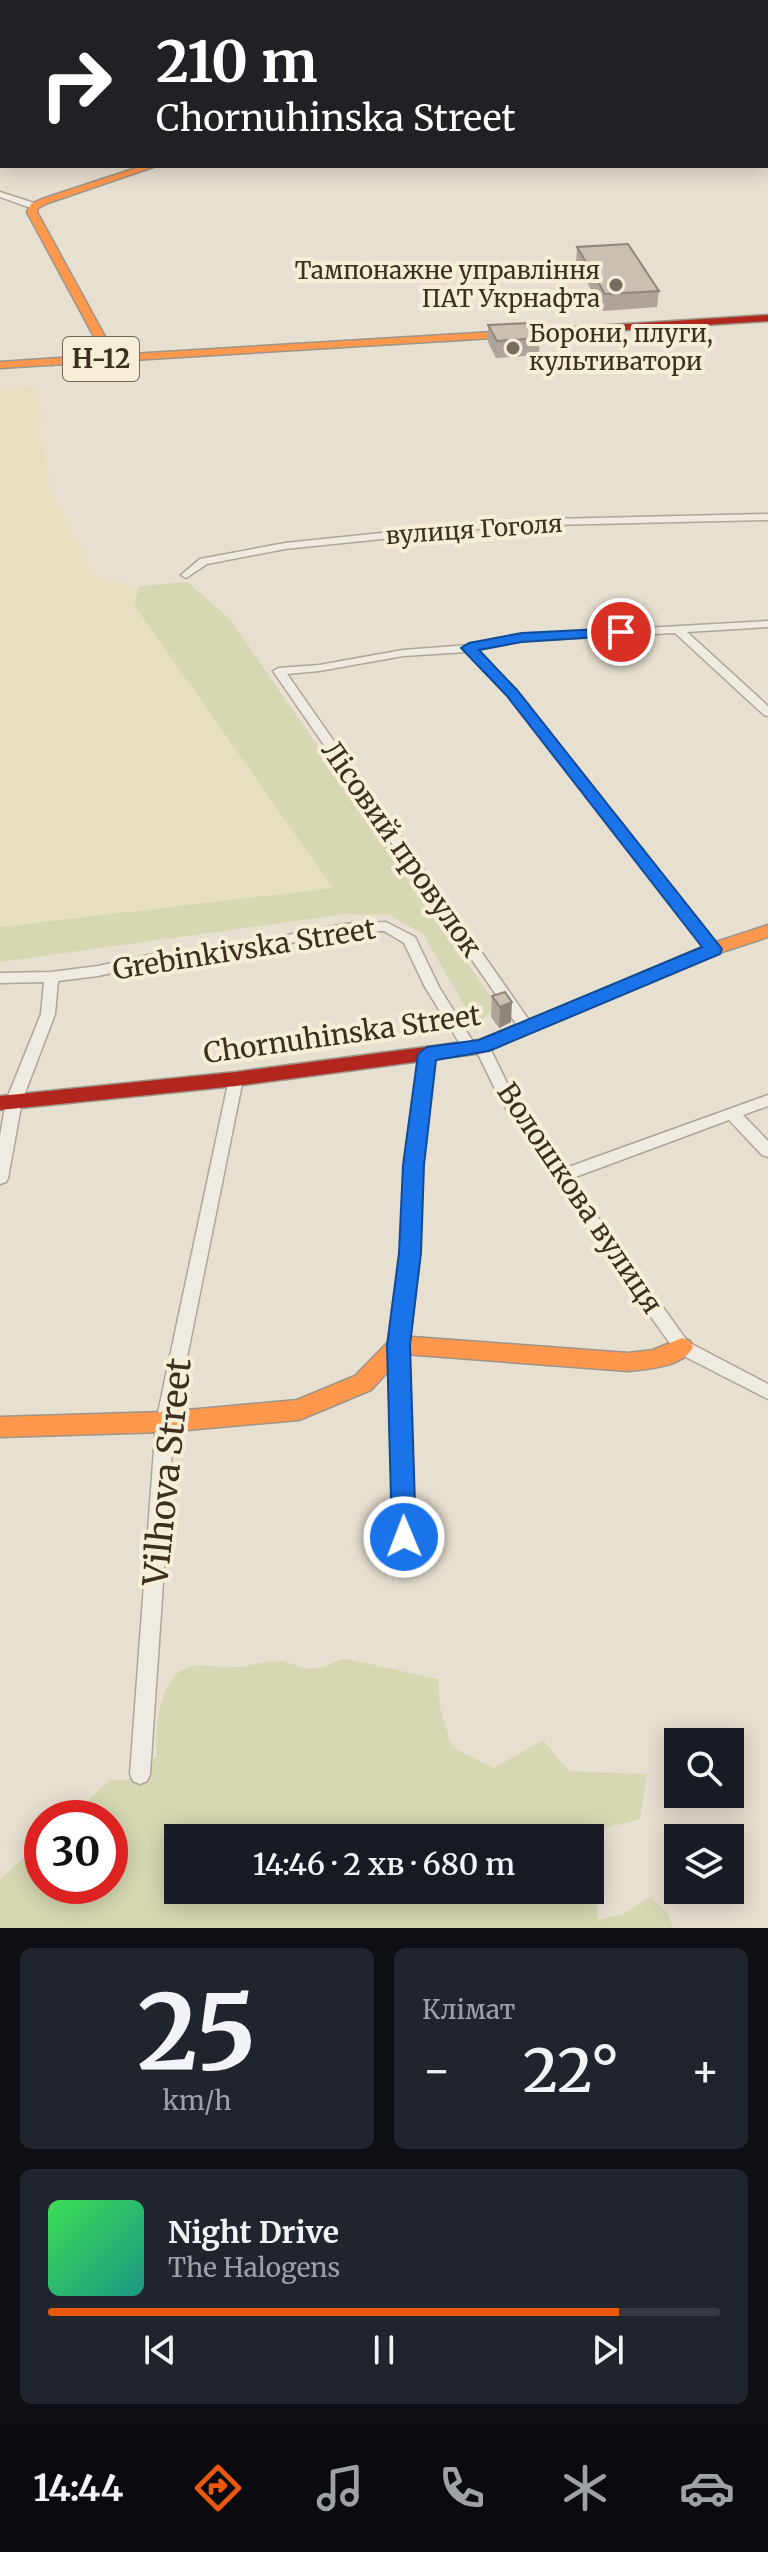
<!DOCTYPE html>
<html lang="uk">
<meta charset="utf-8">
<style>
:root{--surface:#171b24;--page:#20242c;--text:#f1f3f6;--muted:#9ea1a6;--line:#363941;--accent:#ea580c}
body{margin:0;font-family:Merriweather,serif;background:var(--page);color:var(--text);height:100vh;display:flex;flex-direction:column;font-size:30px;white-space:nowrap}
*{box-sizing:border-box;margin:0}
p{font-size:26px;color:var(--muted)}
.icon{flex:none;width:44px;height:44px;fill:none;stroke:currentColor;stroke-width:2;stroke-linecap:round;stroke-linejoin:round}
.map{position:relative;height:1928px;overflow:hidden}
.side{display:flex;flex-direction:column;gap:20px;padding:20px;background:#0d0f14;flex:1}
.side>*{flex:none}
.top-card{position:absolute;left:0px;top:0px;width:768px;height:168px;box-shadow:0 4px 20px #0003;background:#202124;color:#fff;overflow:hidden}
.tools{position:absolute;left:664px;top:1728px;display:grid;gap:16px}
.tools a{display:grid;place-items:center;width:80px;height:80px;border-radius:0px;background:var(--surface);box-shadow:0 4px 20px #0003;font-size:40px}
.speed{position:absolute;left:24px;top:1800px;display:flex;gap:16px;font-size:40px;font-weight:700;text-align:center}
.speed>*{display:grid;place-content:center;width:104px;height:104px;border-radius:50%;background:var(--surface);box-shadow:0 4px 20px #0003;line-height:1}
.speed .limit{border:12px solid #d22;background:#fff;color:#111}
.pin{position:absolute;display:grid;place-items:center;width:68px;height:68px;color:#fff;margin:-34px;border:4px solid #fff;border-radius:50%;box-shadow:0 2px 8px #0007}
.me{position:absolute;width:88px;margin:-44px;rotate:359deg;stroke-linejoin:round;filter:drop-shadow(0 0 6px #0008)}
.turn{display:flex;align-items:center;gap:28px;height:168px;padding:0 24px;font-size:36px}
.turn .icon{width:104px;height:104px;stroke-width:2.5}
.turn b{display:block;font-size:56px;line-height:68px}
.big{font-size:60px;font-weight:600;line-height:1.1}
.side .widget{flex:1;display:flex;flex-direction:column;justify-content:center;gap:12px;min-width:0;padding:0 28px;border-radius:12px;background:var(--page)}
.side .dial{align-items:center;gap:0}
.dial b{font-size:104px;line-height:1}
.song{display:flex;align-items:center;gap:24px}
.cover{width:96px;height:96px;border-radius:12px;background:linear-gradient(135deg,hsl(130 70% 55%),hsl(170 70% 35%))}
.played{height:8px;border-radius:4px;background:linear-gradient(90deg,var(--accent) 85%,var(--line) 85%)}
.keys{display:flex;justify-content:space-around;direction:ltr}
.heat{display:flex;justify-content:space-between;align-items:center;font-size:44px;direction:ltr}
.side .tiles{flex:1;display:grid;gap:20px;grid-template-columns:1fr 1fr}
.widget:last-child{grid-column:span 2}
.trip{position:absolute;left:164px;top:1824px;width:440px;height:80px;border-radius:0px;background:var(--surface);box-shadow:0 4px 20px #0003;font-weight:600;line-height:80px;text-align:center}
.tabs{display:flex;height:128px;justify-content:space-around;align-items:center;background:#090b0e;color:var(--muted)}
.tabs .icon{width:56px;height:56px}
.tabs .active{color:var(--accent)}
.tabs b{font-size:36px;color:var(--text)}
.map>svg:first-child{display:block}
.farmland{fill:#e6dfc2}
.green{fill:#d6d7b3;fill-rule:evenodd}
.lines{fill:none;stroke-linecap:round;stroke-linejoin:round}
.street-casing{stroke:#ada599;stroke-width:3}
.slow-casing{stroke:#9c958a;stroke-width:3}
.jam-casing{stroke:#9c958a;stroke-width:3}
.street{fill:#efebe3;fill-rule:evenodd}
.slow{fill:#ff974d;fill-rule:evenodd}
.jam{fill:#b3261e;fill-rule:evenodd}
.wall{fill:#afa499}
.shaded-wall{fill:#8e867d}
.building{fill:#cbbfb2;stroke:#8e867d;stroke-width:2}
.route{fill:#1a73e8;stroke:#114b97;stroke-width:2}
.poi-dot{fill:#786c5e;stroke:#f7eed8;stroke-width:3}
.labels{text-anchor:middle;stroke-width:8;stroke-linejoin:round;paint-order:stroke}
.far-poi-label{font-size:24px;fill:#3d2e20;stroke:#f7eed8;text-anchor:end}
.far-street-label{font-size:24px;fill:#3d2e20;stroke:#f7eed8}
.shield{fill:#f7eed8;stroke:#756857;stroke-width:2}
.shield-label{font-size:26px;font-weight:bold;fill:#3d2e20}
.street-label{font-size:28px;fill:#3d2e20;stroke:#f7eed8}
.near-street-label{font-size:34px;fill:#3d2e20;stroke:#f7eed8}
</style>
<div class="map">
<svg width="768" height="1928" viewBox="0 0 768 1928">
<rect width="100%" height="100%" fill="#e7e0d1"/>
<path class="farmland" d="M 38,386 L 50,486 L 98,579 L 140,586 L 134,605 L 333,888 L 0,927 L 0,388 Z"/>
<path class="green" d="M 187,582 L 230,619 L 497,1006 L 476,1026 L 423,934 L 389,915 L 345,914 L 0,962 L 0,927 L 333,888 L 134,605 L 140,586 Z
M 347,1659 L 438,1679 L 440,1707 L 450,1742 L 458,1750 L 494,1768 L 543,1740 L 569,1771 L 647,1774 L 640,1819 L 592,1832 L 598,1920 L 623,1914 L 650,1897 L 668,1913 L 673,1928 L 0,1928 L 0,1879 L 36,1847 L 42,1836 L 42,1886 L 110,1886 L 110,1818 L 56,1818 L 60,1814 L 84,1805 L 109,1780 L 127,1780 L 157,1756 C 154,1732 159,1675 189,1667 C 204,1664 223,1668 239,1667 C 253,1666 267,1659 282,1661 C 292,1663 302,1669 312,1669 C 323,1669 335,1660 347,1659 ZM 178,1838 L 590,1838 L 590,1890 L 178,1890 Z"/>
<g class="lines">
<g class="street-casing">
<path id="street" d="M 766,146 L 768,146 L 768,150 L 766,150 Z
M 0,192 L 37,204 L 38,206 L 31,208 L 0,197 Z
M 768,514 L 768,520 L 507,526 L 285,549 L 207,564 L 186,578 L 181,575 L 200,559 L 285,543 L 507,520 Z
M 768,621 L 768,627 L 687,632 L 768,706 L 768,716 L 764,715 L 675,633 L 522,641 L 477,650 L 516,691 L 718,946 L 720,949 L 718,952 L 708,952 L 508,695 L 466,652 L 403,656 L 319,671 L 287,674 L 531,1023 L 533,1027 L 531,1031 L 521,1031 L 273,671 L 279,668 L 319,665 L 403,650 L 469,645 L 522,635 Z
M 386,922 L 415,937 L 439,987 L 475,1045 L 482,1041 L 487,1042 L 512,1093 L 563,1169 L 768,1095 L 768,1106 L 743,1115 L 768,1141 L 768,1157 L 762,1155 L 729,1120 L 570,1179 L 688,1342 L 768,1384 L 768,1399 L 676,1352 L 554,1181 L 500,1099 L 476,1050 L 470,1053 L 465,1052 L 425,987 L 404,943 L 384,931 L 345,932 L 198,962 L 154,964 L 98,976 L 58,981 L 55,1014 L 22,1101 L 8,1178 L 6,1182 L 0,1184 L 0,1136 L 6,1101 L 41,1014 L 44,982 L 0,983 L 0,973 L 51,972 L 98,966 L 154,954 L 198,952 L 345,924 Z
M 427,1049 L 432,1050 L 434,1054 L 421,1165 L 418,1253 L 408,1345 L 413,1537 L 411,1543 L 404,1545 L 397,1543 L 395,1537 L 390,1345 L 402,1253 L 405,1165 L 420,1054 L 422,1050 Z
M 236,1074 L 241,1075 L 243,1079 L 174,1422 L 150,1774 L 147,1781 L 140,1784 L 133,1781 L 130,1774 L 156,1422 L 229,1079 L 231,1075 Z"/>
</g>
<g class="slow-casing">
<path id="slow" d="M 142,166 L 156,166 L 48,203 L 38,208 L 37,212 L 115,355 L 610,325 L 616,328 L 610,331 L 0,368 L 0,362 L 104,355 L 27,212 L 31,204 L 42,199 Z
M 768,925 L 768,937 L 719,953 L 637,988 L 625,988 L 622,984 L 625,980 L 707,945 Z
M 399,1336 L 628,1353 L 653,1350 L 682,1338 L 690,1341 L 693,1347 C 683,1367 648,1369 628,1371 L 404,1354 L 371,1390 L 299,1420 L 165,1432 L 0,1437 L 0,1417 L 165,1412 L 297,1400 L 355,1376 L 391,1339 Z"/>
</g>
<g class="jam-casing">
<path id="jam" d="M 270,0 L 278,0 L 269,2 Z
M 768,315 L 768,321 L 610,331 L 604,328 L 610,325 Z
M 631,978 L 637,980 L 640,984 L 637,988 L 482,1053 L 236,1086 L 0,1110 L 0,1096 L 236,1072 L 479,1040 Z"/>
</g>
<use href="#street" class="street"/>
<use href="#slow" class="slow"/>
<use href="#jam" class="jam"/>
</g>
<path class="wall" d="M 577,247 L 659,291 L 657,307 L 603,311 L 576,263 Z
M 488,325 L 540,338 L 539,355 L 496,358 L 488,342 Z
M 492,996 L 511,1022 L 499,1028 L 491,1017 Z"/>
<path class="shaded-wall" d="M 512,1002 L 511,1022 L 499,1028 L 500,1007 Z"/>
<path class="building" d="M 628,244 L 659,291 L 605,294 L 577,247 Z
M 532,323 L 540,338 L 497,341 L 488,325 Z
M 505,992 L 512,1002 L 500,1007 L 492,996 Z"/>
<path class="route" d="M 621,628 L 627,629 L 627,635 L 522,642 L 479,650 L 517,690 L 722,949 L 720,954 L 489,1051 L 436,1060 L 424,1165 L 421,1253 L 410,1345 L 416,1537 L 412,1545 L 404,1548 L 395,1545 L 392,1537 L 387,1345 L 399,1253 L 403,1165 L 418,1054 L 427,1047 L 479,1040 L 702,947 L 507,696 L 461,648 L 469,643 L 522,633 Z"/>
<g class="poi-dot">
<circle cx="616" cy="285" r="8"/>
<circle cx="513" cy="348" r="8"/>
</g>
<g class="labels">
<g class="far-poi-label">
<text x="600" y="279">Тампонажне управління<tspan x="600" dy="28">ПАТ Укрнафта</tspan></text>
<text x="529" y="342" text-anchor="start">Борони, плуги,<tspan x="529" dy="28">культиватори</tspan></text>
</g>
<g class="far-street-label">
<text transform="translate(474 530) rotate(-4)" y="8">вулиця Гоголя</text>
</g>
<rect class="shield" x="63" y="337" width="76" height="44" rx="6"/>
<g class="shield-label">
<text x="101" y="368">Н-12</text>
</g>
<g class="street-label">
<text transform="translate(402 849) rotate(55)" y="10">Лісовий провулок</text>
<text transform="translate(244 949) rotate(-9)" y="10">Grebinkivska Street</text>
<text transform="translate(342 1034) rotate(-8)" y="10">Chornuhinska Street</text>
<text transform="translate(580 1198) rotate(56)" y="10">Волошкова вулиця</text>
</g>
<g class="near-street-label">
<text transform="translate(167 1472) rotate(-84)" y="12">Vilhova Street</text>
</g>
</g>
</svg>
<div class="tools">
<a><svg class="icon" aria-label="search" viewBox="0 0 24 24"><circle cx="10" cy="10" r="6"/><path d="M15 15l6 6"/></svg></a>
<a><svg class="icon" aria-label="layers" viewBox="0 0 24 24"><path d="M12 4l9 5-9 5-9-5zM3 14l9 5 9-5"/></svg></a>
</div>
<div class="speed"><div class="limit">30</div></div>
<div class="pin" style="left:621px;top:632px;background:#d93025"><svg class="icon" aria-label="arrive" viewBox="0 0 24 24"><path d="M6 21V4h12l-3 4 3 4H6"/></svg></div>
<svg class="me" style="left:404px;top:1537px" viewBox="-20 -20 40 40"><circle r="17" fill="#1a73e8" stroke="#fff" stroke-width="3"/><path d="M0-11L8 9 0 5-8 9z" fill="#fff"/></svg>
<div class="trip">14:46 · 2 хв · 680 m</div>
<div class="top-card">
<div class="turn"><svg class="icon" aria-label="right" viewBox="0 0 24 24"><path d="M7 20v-9h11M14 6l5 5-5 5"/></svg><div><b>210 m</b>Chornuhinska Street</div></div>
</div>
</div>
<section class="side">
<div class="tiles">
<div class="widget dial"><b>25</b><p>km/h</p></div>
<div class="widget"><p>Клімат</p>
<div class="heat"><a>−</a><b class="big">22°</b><a>+</a></div>
</div>
<div class="widget">
<div class="song"><i class="cover"></i><div><b>Night Drive</b><p>The Halogens</p></div></div>
<div class="played"></div>
<div class="keys"><svg class="icon" aria-label="previous" viewBox="0 0 24 24"><path d="M18 5L8 12l10 7zM5 5v14"/></svg><svg class="icon" aria-label="pause" viewBox="0 0 24 24"><path d="M8 5v14M16 5v14"/></svg><svg class="icon" aria-label="next" viewBox="0 0 24 24"><path d="M6 5l10 7-10 7zM19 5v14"/></svg></div>
</div>
</div>
</section>
<nav class="tabs">
<b>14:44</b>
<svg class="icon active" aria-label="directions" viewBox="0 0 24 24"><path d="M12 3l9 9-9 9-9-9zM9 14v-3h6M13 9l2 2-2 2"/></svg>
<svg class="icon" aria-label="music" viewBox="0 0 24 24"><path d="M9 18V5l10-2v13"/><circle cx="6" cy="18" r="3"/><circle cx="16" cy="16" r="3"/></svg>
<svg class="icon" aria-label="phone" viewBox="0 0 24 24"><path d="M5 4h4l2 5-3 2q2 4 5 5l2-3 5 2v4C11 20 4 13 5 4z"/></svg>
<svg class="icon" aria-label="climate" viewBox="0 0 24 24"><path d="M12 3v18M4 7l16 10M4 17L20 7"/></svg>
<svg class="icon" aria-label="car" viewBox="0 0 24 24"><path d="M5 17H2v-5l4-1 3-4h7l3 4 3 1v5h-3M9 17h6M6 11h13"/><circle cx="7" cy="17" r="2"/><circle cx="17" cy="17" r="2"/></svg>
</nav>
